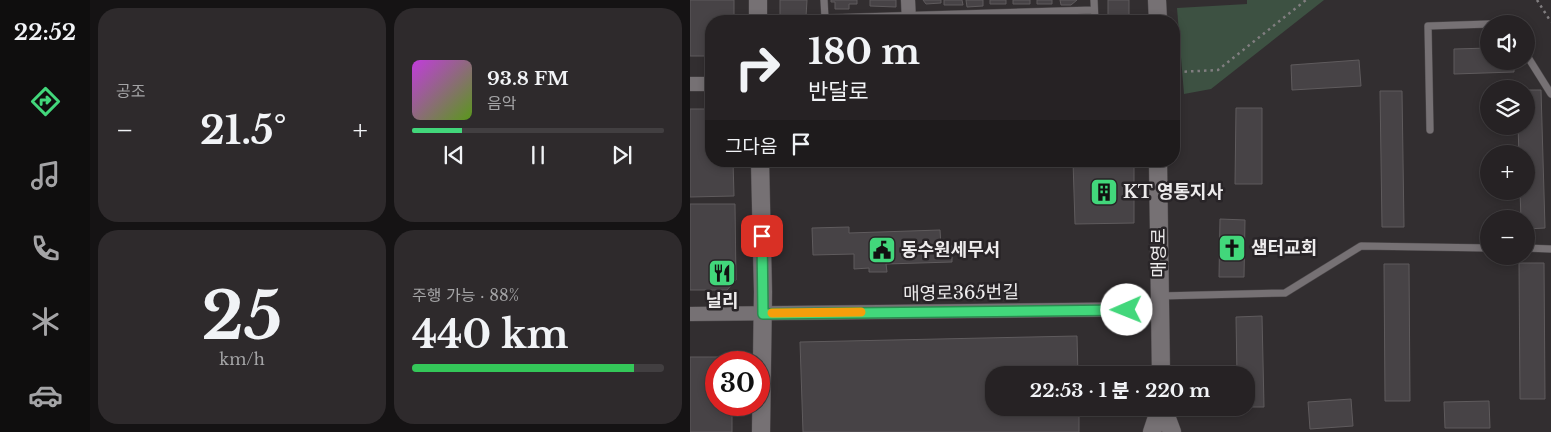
<!DOCTYPE html>
<html lang="ko">
<meta charset="utf-8">
<style>
:root{--surface:#262224;--page:#2e2a2c;--text:#f1f3f6;--muted:#a4a4a6;--line:#423f41;--accent:#42d77b}
body{margin:0;font-family:"Libre Baskerville","Noto Sans KR",serif;background:var(--page);color:var(--text);height:100vh;display:flex;flex-direction:column;font-size:19px;white-space:nowrap}
*{box-sizing:border-box;margin:0}
p{font-size:16px;color:var(--muted)}
.icon{flex:none;width:28px;height:28px;fill:none;stroke:currentColor;stroke-width:2;stroke-linecap:round;stroke-linejoin:round}
.map{position:relative;flex:1;overflow:hidden}
.side{display:flex;flex-direction:column;gap:8px;padding:8px;background:#151314;width:600px}
.side>*{flex:none}
.banner{position:absolute;left:15px;top:15px;width:475px;height:152px;border-radius:20px;box-shadow:0 2px 8px #0003,0 0 0 1px var(--line);background:#262224;color:var(--text);overflow:hidden}
.fabs{position:absolute;left:790px;top:15px;display:grid;gap:10px}
.fabs a{display:grid;place-items:center;width:55px;height:55px;border-radius:50%;background:var(--surface);box-shadow:0 2px 8px #0003,0 0 0 1px var(--line);font-size:25px}
.speed{position:absolute;left:15px;top:351px;display:flex;gap:10px;font-size:25px;font-weight:700;text-align:center}
.speed>*{display:grid;place-content:center;width:65px;height:65px;border-radius:50%;background:var(--surface);box-shadow:0 2px 8px #0003,0 0 0 1px var(--line);line-height:1}
.speed .limit{border:8px solid #d22;background:#fff;color:#111}
.pin{position:absolute;display:grid;place-items:center;width:42px;height:42px;color:#fff;margin:-21px;border-radius:10px;box-shadow:0 2px 8px #0006}
.me{position:absolute;width:55px;margin:-28px;rotate:269deg;stroke-linejoin:round;filter:drop-shadow(0 0 4px #0008)}
.turn{display:flex;align-items:center;gap:18px;height:105px;padding:0 20px;font-size:22px}
.turn .icon{width:65px;height:65px;stroke-width:2.5}
.turn b{display:block;font-size:35px;line-height:42px}
.then{display:flex;align-items:center;height:48px;padding:0 20px;background:#0003;gap:10px;font-size:19px}
.big{font-size:38px;font-weight:800;line-height:1.1}
.side .card{flex:1;display:flex;flex-direction:column;justify-content:center;gap:8px;min-width:0;padding:0 18px;border-radius:20px;background:var(--page)}
.side .dial{align-items:center;gap:0}
.dial b{font-size:65px;line-height:1}
.song{display:flex;align-items:center;gap:15px}
.cover{width:60px;height:60px;border-radius:8px;background:linear-gradient(135deg,hsl(290 70% 55%),hsl(90 70% 35%))}
.played{height:5px;border-radius:2px;background:linear-gradient(90deg,var(--accent) 20%,var(--line) 20%)}
.keys{display:flex;justify-content:space-around;direction:ltr}
.heat{display:flex;justify-content:space-between;align-items:center;font-size:28px;direction:ltr}
.charge{height:8px;border-radius:4px;background:linear-gradient(90deg,#34c759 88%,var(--line) 0)}
.side .tiles{flex:1;display:grid;gap:8px;grid-template-columns:repeat(2,1fr)}
.trip{position:absolute;left:295px;top:366px;width:270px;height:50px;border-radius:20px;background:var(--surface);box-shadow:0 2px 8px #0003,0 0 0 1px var(--line);font-weight:800;line-height:50px;text-align:center}
main{display:flex;flex:1;min-height:0}
.tab-bar{display:flex;flex-direction:column;width:90px;justify-content:space-around;align-items:center;background:#0f0e0e;color:var(--muted)}
.tab-bar .icon{width:35px;height:35px}
.tab-bar .selected{color:var(--accent)}
.tab-bar b{font-size:22px;color:var(--text)}
.map>svg:first-child{display:block}
.green{fill:#3d5142}
.building{fill:#474346;stroke:#5f5b5d}
.lines{fill:none;stroke-linecap:round;stroke-linejoin:round}
.service-casing{stroke:#4d494b;stroke-width:8}
.minor-casing{stroke:#4d494b;stroke-width:15}
.tertiary-casing{stroke:#4d494b;stroke-width:19}
.path{stroke:#817e80;stroke-width:2.5;stroke-dasharray:2.5 4;stroke-linecap:butt}
.service{stroke:#767174;stroke-width:7}
.minor{stroke:#767174;stroke-width:14}
.tertiary{stroke:#767174;stroke-width:18}
.route-casing{stroke:#2b8c50;stroke-width:12}
.route{stroke:#42d77b;stroke-width:9}
.slow{stroke:#f59e0b;stroke-width:9}
.labels{text-anchor:middle;stroke-width:5;stroke-linejoin:round;paint-order:stroke}
.poi-label{font-size:18px;font-weight:bold;fill:#edebec;stroke:#282427;text-anchor:start}
.street-label{font-size:18px;fill:#edebec;stroke:#282427}
</style>
<main>
<nav class="tab-bar">
<b>22:52</b>
<svg class="icon selected" aria-label="directions" viewBox="0 0 24 24"><path d="M12 3l9 9-9 9-9-9zM9 14v-3h6M13 9l2 2-2 2"/></svg>
<svg class="icon" aria-label="music" viewBox="0 0 24 24"><path d="M9 18V5l10-2v13"/><circle cx="6" cy="18" r="3"/><circle cx="16" cy="16" r="3"/></svg>
<svg class="icon" aria-label="phone" viewBox="0 0 24 24"><path d="M5 4h4l2 5-3 2q2 4 5 5l2-3 5 2v4C11 20 4 13 5 4z"/></svg>
<svg class="icon" aria-label="climate" viewBox="0 0 24 24"><path d="M12 3v18M4 7l16 10M4 17L20 7"/></svg>
<svg class="icon" aria-label="car" viewBox="0 0 24 24"><path d="M5 17H2v-5l4-1 3-4h7l3 4 3 1v5h-3M9 17h6M6 11h13"/><circle cx="7" cy="17" r="2"/><circle cx="17" cy="17" r="2"/></svg>
</nav>
<section class="side">
<div class="tiles">
<div class="card"><p>공조</p>
<div class="heat"><a>−</a><b class="big">21.5°</b><a>+</a></div>
</div>
<div class="card">
<div class="song"><i class="cover"></i><div><b>93.8 FM</b><p>음악</p></div></div>
<div class="played"></div>
<div class="keys"><svg class="icon" aria-label="previous" viewBox="0 0 24 24"><path d="M18 5L8 12l10 7zM5 5v14"/></svg><svg class="icon" aria-label="pause" viewBox="0 0 24 24"><path d="M8 5v14M16 5v14"/></svg><svg class="icon" aria-label="next" viewBox="0 0 24 24"><path d="M6 5l10 7-10 7zM19 5v14"/></svg></div>
</div>
<div class="card dial"><b>25</b><p>km/h</p></div>
<div class="card"><p>주행 가능 · 88%</p><b class="big">440 km</b><div class="charge"></div></div>
</div>
</section>
<div class="map">
<svg width="861" height="432" viewBox="0 0 861 432">
<rect width="100%" height="100%" fill="#322e30"/>
<path class="green" d="M 557,0 L 634,0 L 521,89 L 494,94 L 487,8 L 557,4 Z"/>
<path class="building" d="M 0,0 L 44,0 L 44,21 L 21,21 L 21,56 L 0,56 Z
M 90,0 L 117,0 L 116,17 L 90,16 Z
M 141,0 L 167,0 L 167,4 L 159,4 L 159,9 L 145,9 L 145,2 L 141,2 Z
M 180,0 L 206,0 L 206,7 L 180,6 Z
M 233,0 L 251,0 L 251,3 L 236,4 Z
M 254,0 L 272,0 L 273,5 L 254,5 Z
M 276,0 L 293,0 L 293,6 L 277,7 Z
M 300,0 L 316,0 L 316,4 L 300,4 Z
M 323,0 L 340,0 L 340,4 L 323,4 Z
M 347,0 L 362,0 L 362,4 L 347,4 Z
M 370,0 L 387,0 L 381,5 L 371,5 Z
M 418,0 L 439,0 L 439,21 L 418,21 Z
M 87,18 L 108,18 L 108,21 L 87,21 Z
M 799,48 L 799,61 L 824,61 L 824,72 L 764,74 L 764,49 Z
M 669,60 L 671,86 L 602,90 L 601,65 Z
M 836,90 L 851,90 L 855,228 L 836,229 L 836,219 L 831,219 L 830,191 L 836,191 L 836,154 L 829,154 L 828,126 L 836,126 Z
M 690,91 L 712,91 L 714,227 L 692,227 Z
M 546,108 L 572,108 L 572,184 L 545,184 Z
M 0,109 L 21,109 L 21,161 L 43,161 L 44,196 L 0,197 Z
M 383,161 L 444,161 L 444,223 L 385,224 Z
M 0,204 L 45,204 L 46,280 L 37,290 L 0,290 Z
M 530,219 L 555,220 L 554,277 L 529,277 Z
M 159,227 L 159,233 L 250,230 L 251,246 L 262,246 L 262,262 L 196,264 L 197,272 L 179,272 L 179,268 L 164,269 L 164,254 L 123,255 L 122,228 Z
M 829,263 L 854,263 L 855,399 L 830,399 Z
M 694,264 L 719,264 L 720,401 L 695,401 Z
M 572,316 L 574,407 L 556,407 L 556,375 L 547,375 L 546,317 Z
M 387,336 L 388,375 L 304,375 L 304,408 L 389,408 L 389,432 L 113,432 L 110,342 Z
M 0,357 L 42,357 L 42,362 L 26,362 L 26,405 L 42,405 L 42,432 L 0,432 Z
M 661,399 L 663,426 L 620,429 L 618,402 Z
M 799,401 L 800,428 L 755,428 L 754,402 Z"/>
<g class="lines">
<g class="service-casing">
<path id="service" d="M 134,0 L 135,18 L 404,10
M 404,0 L 405,21
M 836,54 L 861,94
M 740,130 L 738,26 L 799,24
M 836,248 L 861,249
M 470,296 L 595,293 L 671,246 L 799,248"/>
</g>
<g class="minor-casing">
<path id="minor" d="M 218,0 L 219,21
M 0,84 L 21,84
M 0,314 L 469,309"/>
</g>
<g class="tertiary-casing">
<path id="tertiary" d="M 68,0 L 68,21
M 467,0 L 468,21
M 70,161 L 73,292 L 71,432
M 468,161 L 471,375
M 473,408 L 482,432
M 462,432 L 470,408"/>
</g>
<path class="path" d="M 847,0 L 861,22
M 488,72 L 528,70 L 616,0"/>
<use href="#service" class="service"/>
<use href="#minor" class="minor"/>
<use href="#tertiary" class="tertiary"/>
</g>
<g class="lines">
<g class="route-casing">
<path id="route" d="M 72,236 L 73,314 L 437,310"/>
</g>
<use href="#route" class="route"/>
<path class="slow" d="M 82,313 L 171,312"/>
</g>
<defs>
<g id="building-square" transform="scale(1.4375)"><rect x="-9" y="-9" width="18" height="18" rx="4" fill="#42d77b" stroke="#282427"/><path d="M-4-6H4V6H1V3H-1V6H-4ZM-2.5-4.3h1.7v1.8h-1.7ZM.8-4.3h1.7v1.8H.8ZM-2.5-1h1.7V.8h-1.7ZM.8-1h1.7V.8H.8Z" fill="#111"/></g>
<g id="church-square" transform="scale(1.4375)"><rect x="-9" y="-9" width="18" height="18" rx="4" fill="#42d77b" stroke="#282427"/><path d="M-1.2-6h2.4v3.5h3.3v2.4h-3.3V6h-2.4V-.1h-3.3v-2.4h3.3Z" fill="#111"/></g>
<g id="civic-square" transform="scale(1.4375)"><rect x="-9" y="-9" width="18" height="18" rx="4" fill="#42d77b" stroke="#282427"/><path d="M-.6-6.5H3V-4.5H.6V-3L4-1V1h2V6H-6V1h2V-1L-.6-3ZM-1.2 2.5V6h2.4V2.5Z" fill="#111"/></g>
<g id="restaurant-square" transform="scale(1.4375)"><rect x="-9" y="-9" width="18" height="18" rx="4" fill="#42d77b" stroke="#282427"/><path d="M-5-6h1v4h1v-4h1v4h1v-4h1v5L-1.5 .5V6h-2V.5L-5-1ZM5-6V6H3V1.5H1.5Q1.5-4 5-6Z" fill="#111"/></g>
</defs>
<g fill-rule="evenodd">
<use href="#building-square" x="414" y="192"/>
<use href="#church-square" x="542" y="248"/>
<use href="#civic-square" x="192" y="250"/>
<use href="#restaurant-square" x="32" y="273"/>
</g>
<g class="labels">
<g class="poi-label">
<text x="433" y="198">KT 영통지사</text>
<text x="561" y="254">샘터교회</text>
<text x="211" y="256">동수원세무서</text>
<text x="32" y="307" text-anchor="middle">닐리</text>
</g>
<g class="street-label">
<text transform="translate(469 253) rotate(-90)" y="6">매영로</text>
<text transform="translate(271 293) rotate(-1)" y="6">매영로365번길</text>
</g>
</g>
</svg>
<div class="fabs">
<a><svg class="icon" aria-label="sound" viewBox="0 0 24 24"><path d="M4 9h4l5-4v14l-5-4H4zM17 9q2 3 0 6"/></svg></a>
<a><svg class="icon" aria-label="layers" viewBox="0 0 24 24"><path d="M12 4l9 5-9 5-9-5zM3 14l9 5 9-5"/></svg></a>
<a>+</a>
<a>−</a>
</div>
<div class="speed"><div class="limit">30</div></div>
<div class="pin" style="left:72px;top:236px;background:#d93025"><svg class="icon" aria-label="arrive" viewBox="0 0 24 24"><path d="M6 21V4h12l-3 4 3 4H6"/></svg></div>
<svg class="me" style="left:437px;top:310px" viewBox="-20 -20 40 40"><circle r="19" fill="#fff"/><path d="M0-13L10 11 0 6-10 11z" fill="#42d77b"/></svg>
<div class="trip">22:53 · 1 분 · 220 m</div>
<div class="banner">
<div class="turn"><svg class="icon" aria-label="right" viewBox="0 0 24 24"><path d="M7 20v-9h11M14 6l5 5-5 5"/></svg><div><b>180 m</b>반달로</div></div>
<div class="then">그다음<svg class="icon" aria-label="arrive" viewBox="0 0 24 24"><path d="M6 21V4h12l-3 4 3 4H6"/></svg></div>
</div>
</div>
</main>
